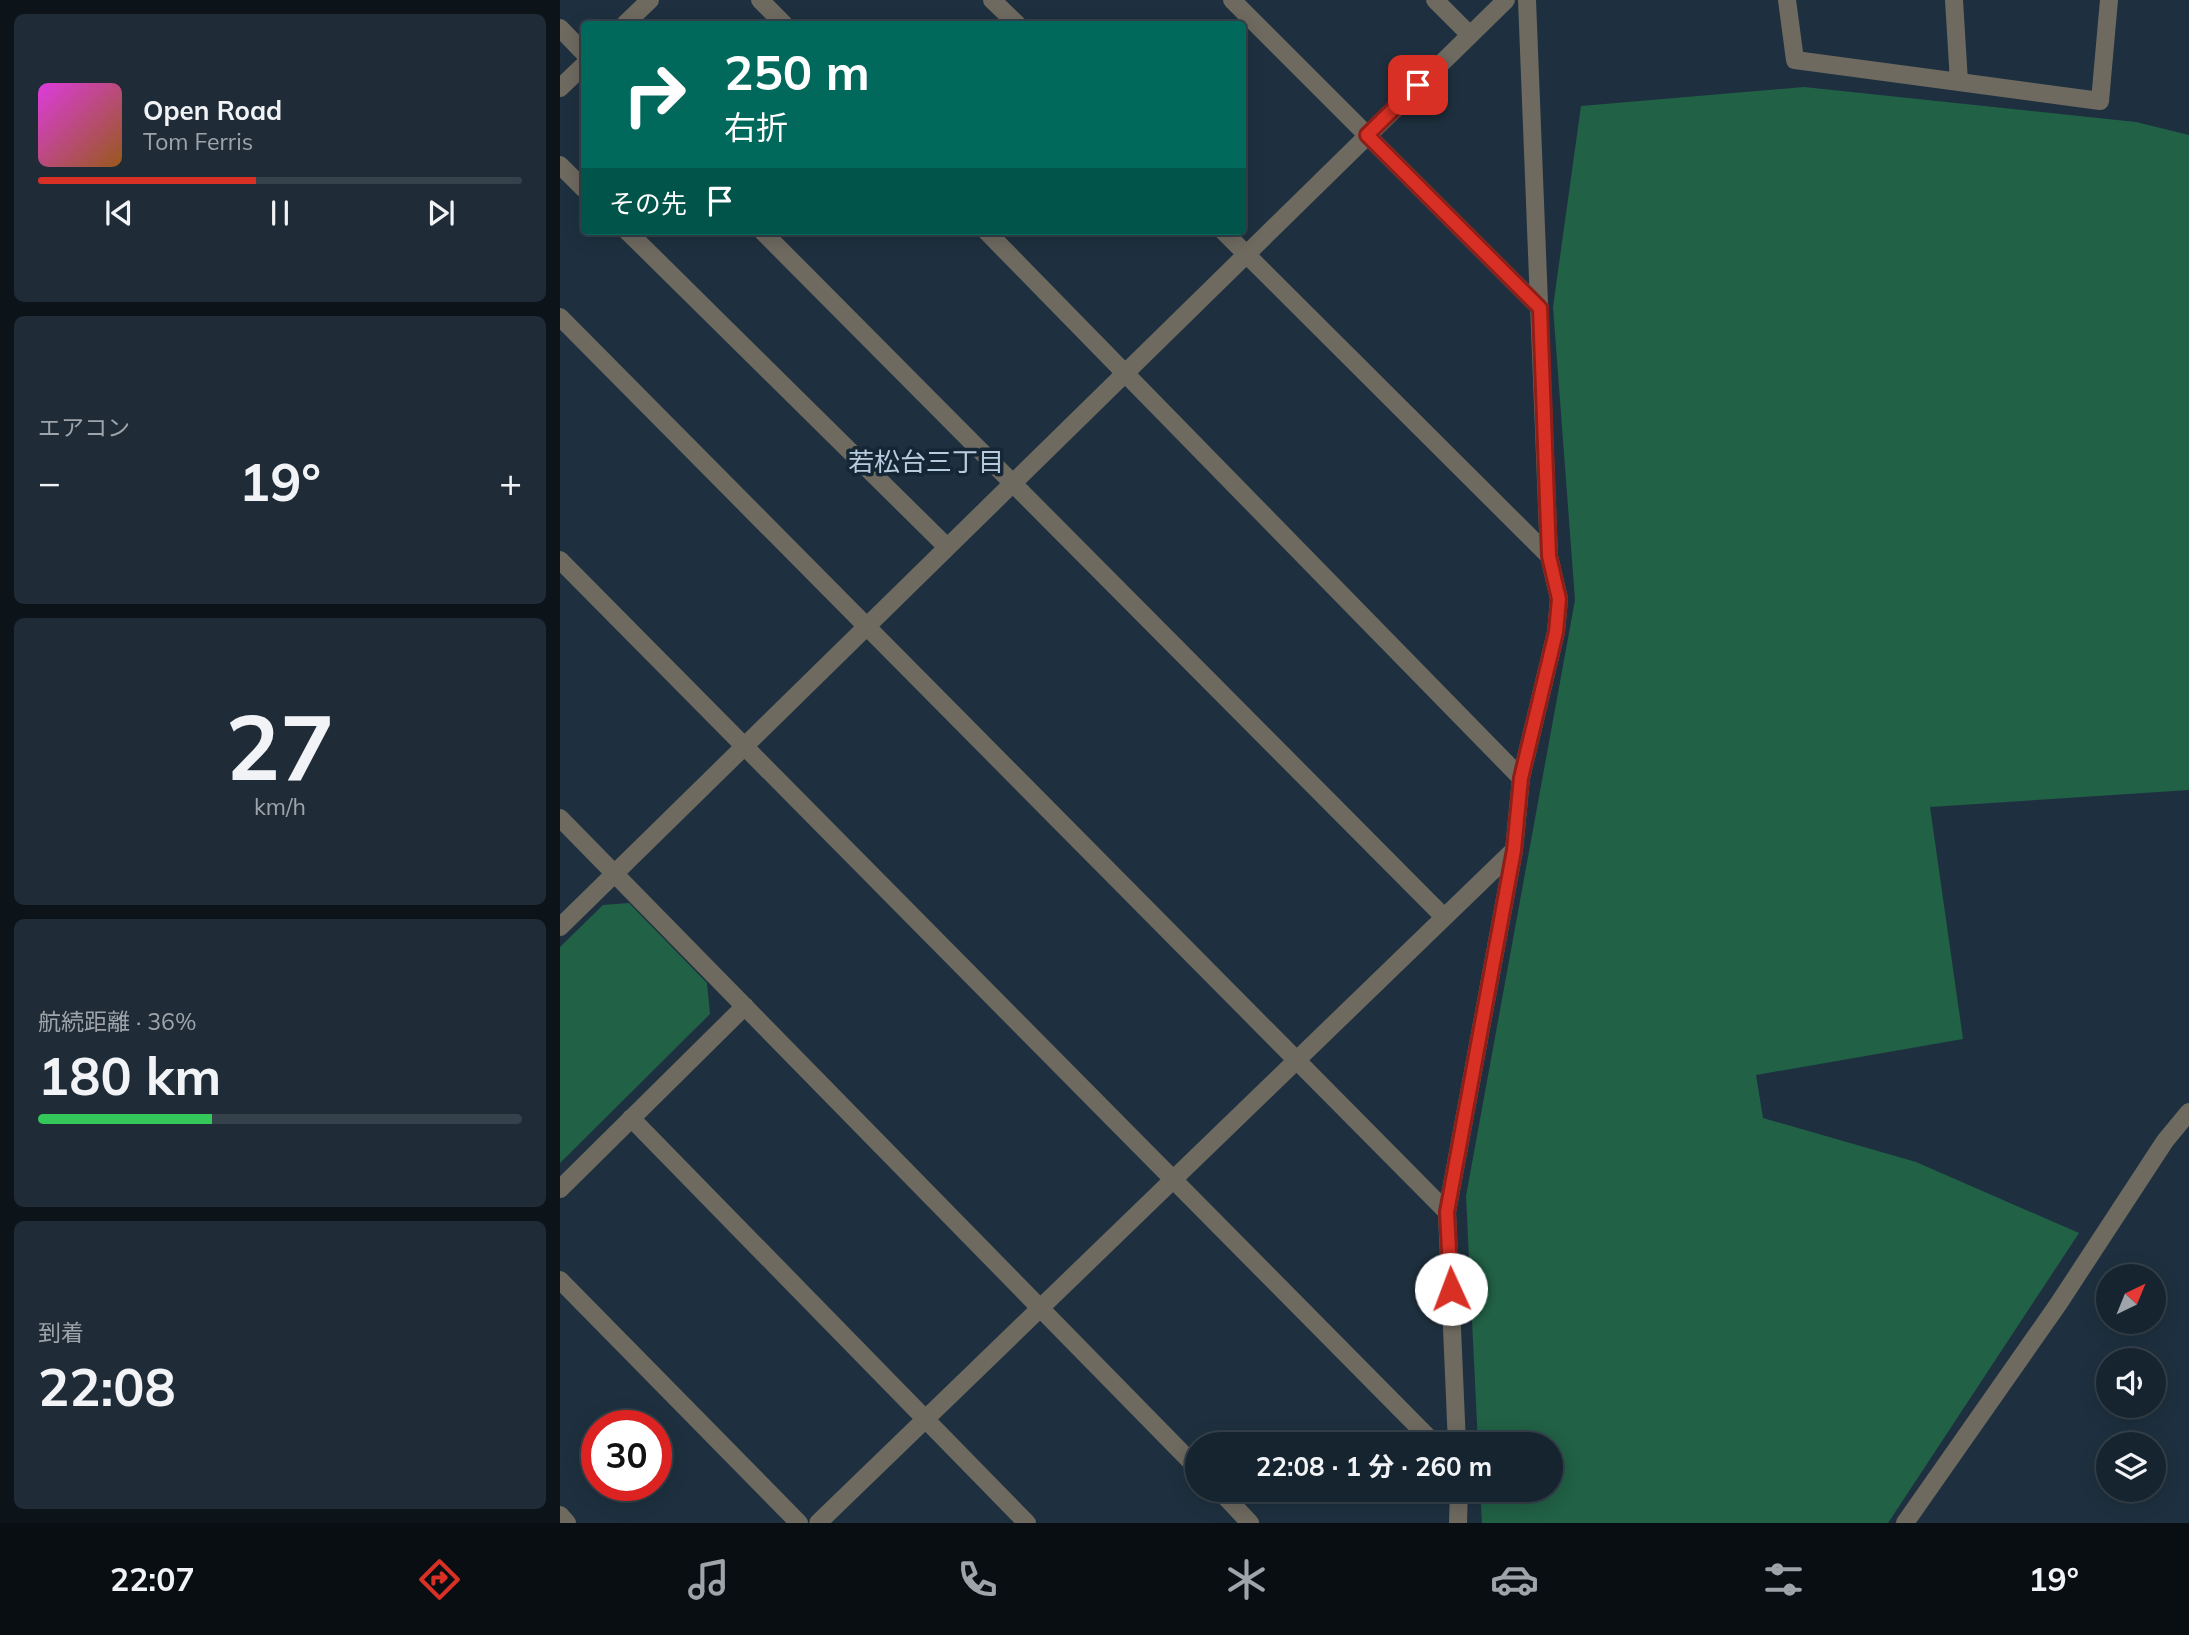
<!DOCTYPE html>
<html lang="ja">
<meta charset="utf-8">
<style>
:root{--surface:#16242f;--page:#1f2c37;--text:#f1f3f6;--muted:#9ea4aa;--line:#35414b;--accent:#d93025}
body{margin:0;font-family:Mulish,"Noto Sans JP",sans-serif;background:var(--page);color:var(--text);height:100vh;display:flex;flex-direction:column;font-size:26px;white-space:nowrap}
*{box-sizing:border-box;margin:0}
p{font-size:23px;color:var(--muted)}
.icon{flex:none;width:38px;height:38px;fill:none;stroke:currentColor;stroke-width:2;stroke-linecap:round;stroke-linejoin:round}
.map{position:relative;flex:1;overflow:hidden}
.panel{display:flex;flex-direction:column;gap:14px;padding:14px;background:#0c141a;width:560px}
.panel>*{flex:none}
.banner{position:absolute;left:21px;top:21px;width:665px;height:214px;border-radius:7px;box-shadow:0 4px 18px #0003,0 0 0 2px var(--line);background:#00695c;color:#fff;overflow:hidden}
.needle{width:46px;rotate:43deg}
.fabs{position:absolute;left:1536px;top:1264px;display:grid;gap:14px}
.fabs a{display:grid;place-items:center;width:70px;height:70px;border-radius:50%;background:var(--surface);box-shadow:0 4px 18px #0003,0 0 0 2px var(--line);font-size:35px}
.speed{position:absolute;left:21px;top:1410px;display:flex;gap:14px;font-size:35px;font-weight:700;text-align:center}
.speed>*{display:grid;place-content:center;width:91px;height:91px;border-radius:50%;background:var(--surface);box-shadow:0 4px 18px #0003,0 0 0 2px var(--line);line-height:1}
.speed .limit{border:10px solid #d22;background:#fff;color:#111}
.pin{position:absolute;display:grid;place-items:center;width:60px;height:60px;color:#fff;margin:-30px;border-radius:14px;box-shadow:0 4px 10px #0006}
.me{position:absolute;width:77px;margin:-38px;rotate:358deg;stroke-linejoin:round;filter:drop-shadow(0 0 5px #0008)}
.turn{display:flex;align-items:center;gap:24px;height:147px;padding:0 28px;font-size:32px}
.turn .icon{width:91px;height:91px;stroke-width:2.5}
.turn b{display:block;font-size:49px;line-height:60px}
.then{display:flex;align-items:center;height:66px;padding:0 28px;background:#0003;gap:14px;font-size:26px}
.big{font-size:52px;font-weight:700;line-height:1.1}
.panel .tile{flex:1;display:flex;flex-direction:column;justify-content:center;gap:10px;min-width:0;padding:0 24px;border-radius:10px;background:var(--page)}
.panel .dial{align-items:center;gap:0}
.dial b{font-size:91px;line-height:1}
.song{display:flex;align-items:center;gap:21px}
.cover{width:84px;height:84px;border-radius:10px;background:linear-gradient(135deg,hsl(300 70% 55%),hsl(30 70% 35%))}
.played{height:7px;border-radius:4px;background:linear-gradient(90deg,var(--accent) 45%,var(--line) 45%)}
.keys{display:flex;justify-content:space-around;direction:ltr}
.heat{display:flex;justify-content:space-between;align-items:center;font-size:38px;direction:ltr}
.charge{height:10px;border-radius:5px;background:linear-gradient(90deg,#34c759 36%,var(--line) 0)}
.trip{position:absolute;left:625px;top:1432px;width:378px;height:70px;border-radius:35px;background:var(--surface);box-shadow:0 4px 18px #0003,0 0 0 2px var(--line);font-weight:700;line-height:70px;text-align:center}
.tab-bar{display:flex;height:112px;justify-content:space-around;align-items:center;background:#090e13;color:var(--muted)}
.tab-bar .icon{width:49px;height:49px}
.tab-bar .selected{color:var(--accent)}
.tab-bar b{font-size:32px;color:var(--text)}
main{display:flex;flex:1;min-height:0}
.map>svg:first-child{display:block}
.green{fill:#216146}
.lines{fill:none;stroke-linecap:round;stroke-linejoin:round}
.minor{stroke:#6e6a60;stroke-width:18}
.route-casing{stroke:#8d1f18;stroke-width:18}
.route{stroke:#d93025;stroke-width:12}
.labels{text-anchor:middle;stroke-width:7;stroke-linejoin:round;paint-order:stroke}
.neighbourhood-label{font-size:26px;fill:#b7cddf;stroke:#152634}
</style>
<main>
<section class="panel">
<div class="tile">
<div class="song"><i class="cover"></i><div><b>Open Road</b><p>Tom Ferris</p></div></div>
<div class="played"></div>
<div class="keys"><svg class="icon" aria-label="previous" viewBox="0 0 24 24"><path d="M18 5L8 12l10 7zM5 5v14"/></svg><svg class="icon" aria-label="pause" viewBox="0 0 24 24"><path d="M8 5v14M16 5v14"/></svg><svg class="icon" aria-label="next" viewBox="0 0 24 24"><path d="M6 5l10 7-10 7zM19 5v14"/></svg></div>
</div>
<div class="tile"><p>エアコン</p>
<div class="heat"><a>−</a><b class="big">19°</b><a>+</a></div>
</div>
<div class="tile dial"><b>27</b><p>km/h</p></div>
<div class="tile"><p>航続距離 · 36%</p><b class="big">180 km</b><div class="charge"></div></div>
<div class="tile"><p>到着</p><b class="big">22:08</b></div>
</section>
<div class="map">
<svg width="1629" height="1523" viewBox="0 0 1629 1523">
<rect width="100%" height="100%" fill="#1e303f"/>
<path class="green" d="M 1244,87 L 1576,122 L 1629,135 L 1629,790 L 1370,807 L 1403,1039 L 1196,1075 L 1203,1118 L 1356,1162 L 1519,1233 L 1328,1523 L 922,1523 L 920,1489 L 990,1489 L 990,1444 L 918,1444 L 906,1196 L 1015,600 L 993,307 L 1021,106 Z
M 69,903 L 147,983 L 150,1014 L 0,1163 L 0,947 L 43,905 Z"/>
<g class="lines">
<path class="minor" d="M 200,0 L 224,24
M 432,0 L 457,24
M 672,0 L 980,308
M 875,0 L 910,35
M 1227,0 L 1235,60 L 1399,82 L 1394,0
M 65,24 L 90,0
M 0,28 L 24,53
M 1399,82 L 1540,101 L 1549,0
M 0,88 L 24,65
M 0,165 L 24,189
M 67,231 L 387,547
M 202,231 L 884,917
M 426,231 L 961,778
M 663,231 L 989,556
M 0,317 L 887,1212
M 0,560 L 875,1444
M 0,818 L 637,1468
M 0,927 L 946,0
M 71,1118 L 467,1523
M 0,1189 L 185,1006
M 0,1280 L 239,1523
M 897,1444 L 887,1212 L 954,850 L 961,778 L 996,632 L 999,599 L 989,556 L 967,0
M 658,1489 L 690,1523
M 0,1515 L 7,1523
M 258,1523 L 954,850
M 898,1523 L 899,1489
M 1345,1523 L 1499,1303 L 1605,1141 L 1629,1112"/>
</g>
<g class="lines">
<g class="route-casing">
<path id="route" d="M 858,85 L 807,135 L 980,308 L 989,556 L 999,599 L 996,632 L 961,778 L 954,850 L 887,1212 L 891,1289"/>
</g>
<use href="#route" class="route"/>
</g>
<g class="labels">
<g class="neighbourhood-label">
<text x="366" y="471">若松台三丁目</text>
</g>
</g>
</svg>
<div class="fabs">
<a><svg class="needle" viewBox="-14 -14 28 28"><path d="M0-13l5 13h-10z" fill="#e53935"/><path d="M0 13l5-13h-10z" fill="#9ea4aa"/></svg></a>
<a><svg class="icon" aria-label="sound" viewBox="0 0 24 24"><path d="M4 9h4l5-4v14l-5-4H4zM17 9q2 3 0 6"/></svg></a>
<a><svg class="icon" aria-label="layers" viewBox="0 0 24 24"><path d="M12 4l9 5-9 5-9-5zM3 14l9 5 9-5"/></svg></a>
</div>
<div class="speed"><div class="limit">30</div></div>
<div class="pin" style="left:858px;top:85px;background:#d93025"><svg class="icon" aria-label="arrive" viewBox="0 0 24 24"><path d="M6 21V4h12l-3 4 3 4H6"/></svg></div>
<svg class="me" style="left:891px;top:1289px" viewBox="-20 -20 40 40"><circle r="19" fill="#fff"/><path d="M0-13L10 11 0 6-10 11z" fill="#d93025"/></svg>
<div class="trip">22:08 · 1 分 · 260 m</div>
<div class="banner">
<div class="turn"><svg class="icon" aria-label="right" viewBox="0 0 24 24"><path d="M7 20v-9h11M14 6l5 5-5 5"/></svg><div><b>250 m</b>右折</div></div>
<div class="then">その先<svg class="icon" aria-label="arrive" viewBox="0 0 24 24"><path d="M6 21V4h12l-3 4 3 4H6"/></svg></div>
</div>
</div>
</main>
<nav class="tab-bar">
<b>22:07</b>
<svg class="icon selected" aria-label="directions" viewBox="0 0 24 24"><path d="M12 3l9 9-9 9-9-9zM9 14v-3h6M13 9l2 2-2 2"/></svg>
<svg class="icon" aria-label="music" viewBox="0 0 24 24"><path d="M9 18V5l10-2v13"/><circle cx="6" cy="18" r="3"/><circle cx="16" cy="16" r="3"/></svg>
<svg class="icon" aria-label="phone" viewBox="0 0 24 24"><path d="M5 4h4l2 5-3 2q2 4 5 5l2-3 5 2v4C11 20 4 13 5 4z"/></svg>
<svg class="icon" aria-label="climate" viewBox="0 0 24 24"><path d="M12 3v18M4 7l16 10M4 17L20 7"/></svg>
<svg class="icon" aria-label="car" viewBox="0 0 24 24"><path d="M5 17H2v-5l4-1 3-4h7l3 4 3 1v5h-3M9 17h6M6 11h13"/><circle cx="7" cy="17" r="2"/><circle cx="17" cy="17" r="2"/></svg>
<svg class="icon" aria-label="filters" viewBox="0 0 24 24"><path d="M4 7h16M4 17h16"/><circle cx="9" cy="7" r="2"/><circle cx="15" cy="17" r="2"/></svg>
<b>19°</b>
</nav>
